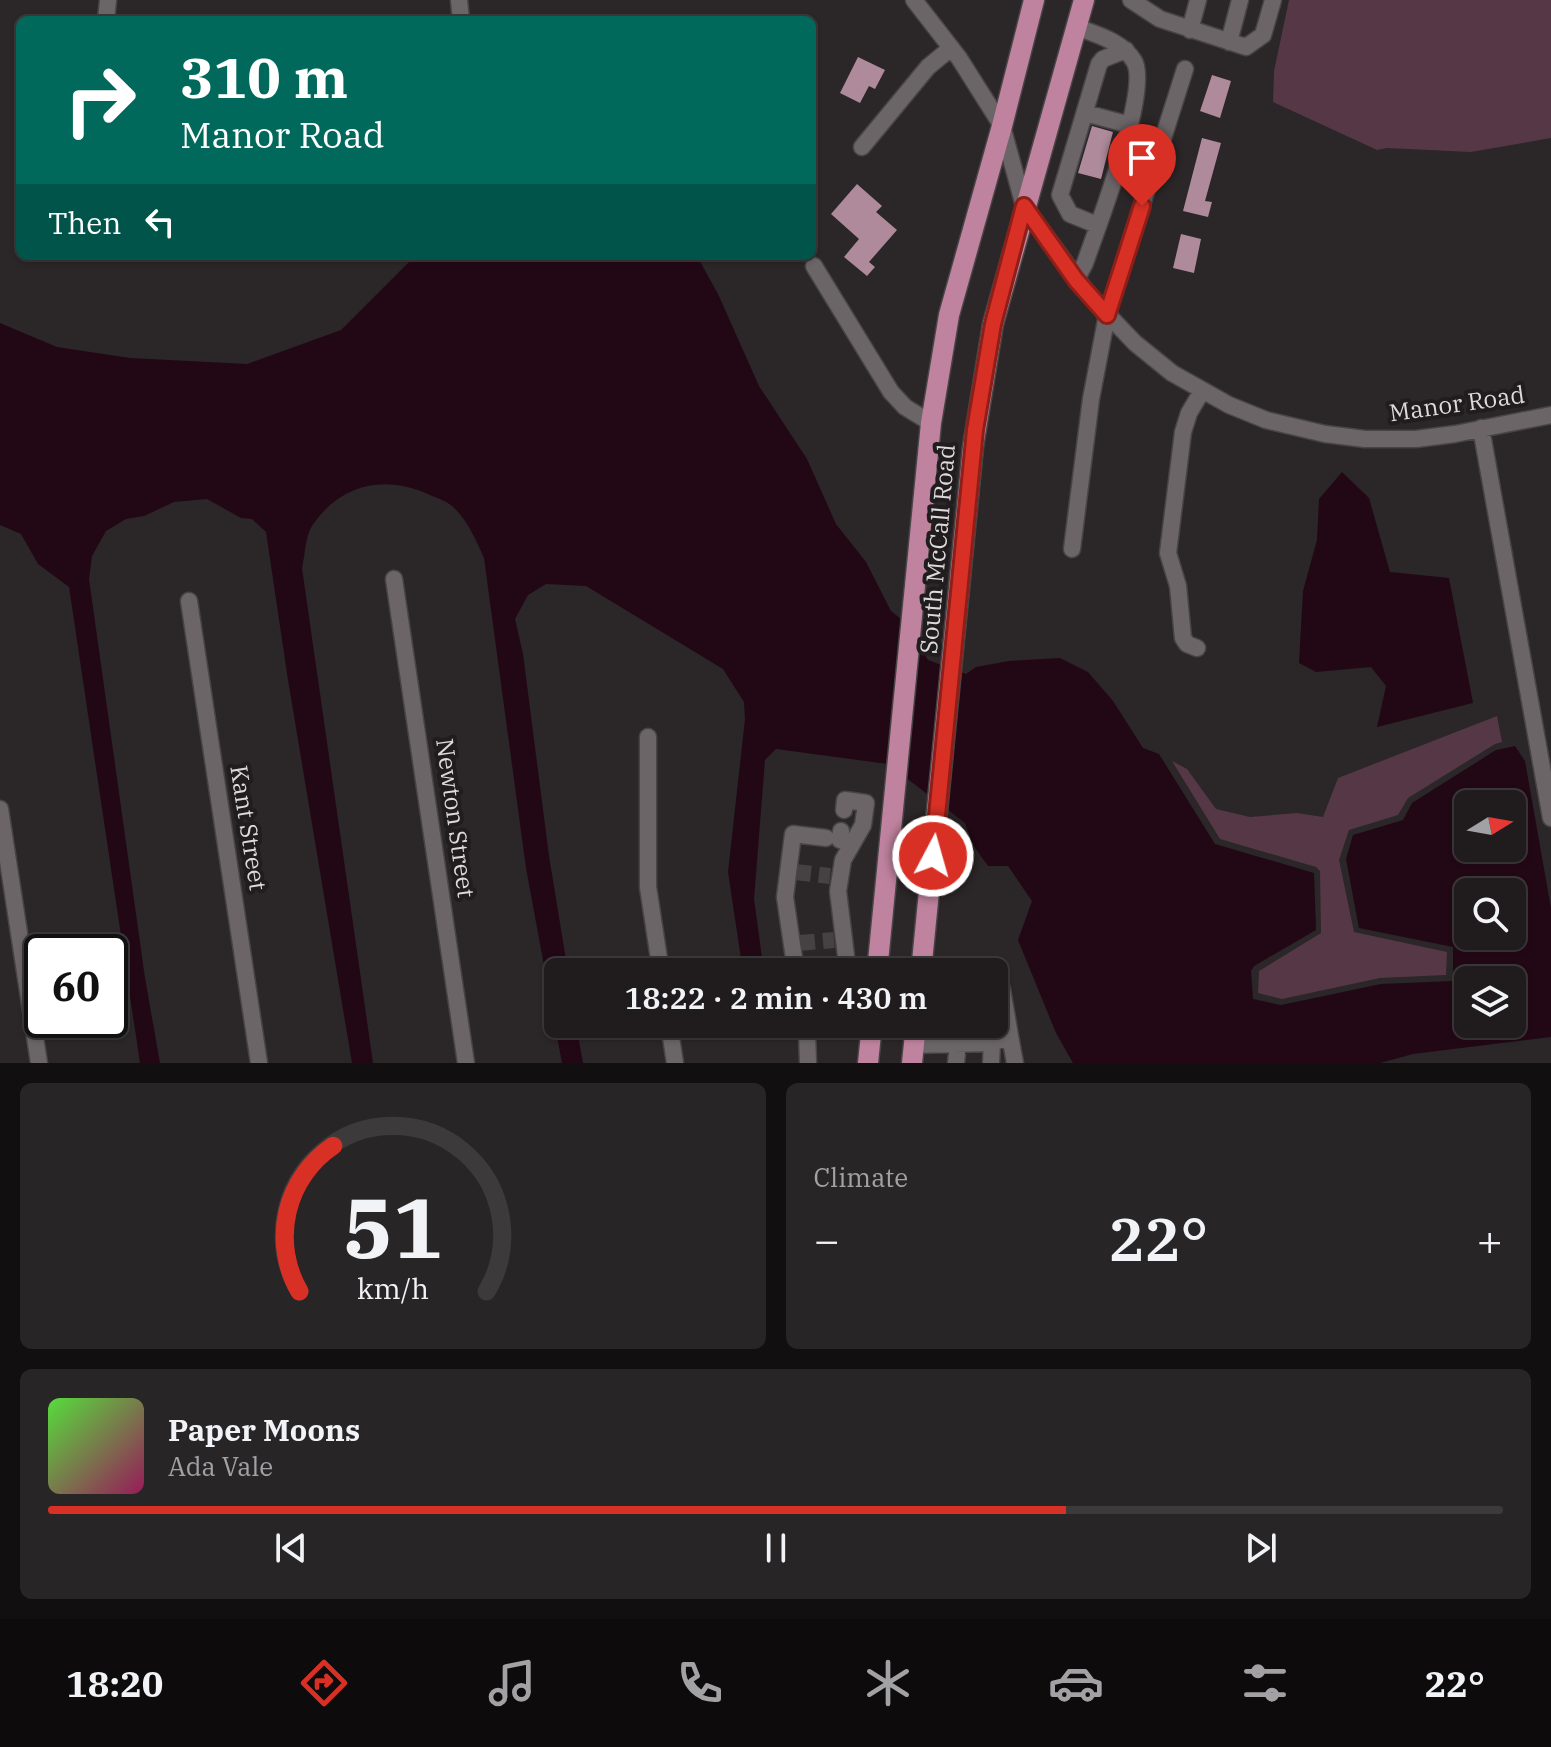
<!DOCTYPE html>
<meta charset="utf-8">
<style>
:root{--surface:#201c1e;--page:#282527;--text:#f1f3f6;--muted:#a2a1a4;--line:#3d3a3c;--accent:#d93025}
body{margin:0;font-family:"IBM Plex Serif",serif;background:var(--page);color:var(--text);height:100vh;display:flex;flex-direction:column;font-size:30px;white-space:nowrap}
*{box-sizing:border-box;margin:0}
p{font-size:26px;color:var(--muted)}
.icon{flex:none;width:44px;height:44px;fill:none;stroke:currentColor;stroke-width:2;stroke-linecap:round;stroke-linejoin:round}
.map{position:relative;height:1063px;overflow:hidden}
.drawer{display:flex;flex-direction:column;gap:20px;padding:20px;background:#120f10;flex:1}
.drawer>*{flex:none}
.hud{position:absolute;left:16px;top:16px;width:800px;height:244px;border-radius:12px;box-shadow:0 2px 6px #0004,0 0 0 2px var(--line);background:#00695c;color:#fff;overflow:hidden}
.needle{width:52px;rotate:79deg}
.controls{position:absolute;left:1454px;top:790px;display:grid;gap:16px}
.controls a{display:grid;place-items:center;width:72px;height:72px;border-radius:12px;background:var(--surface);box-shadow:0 2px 6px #0004,0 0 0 2px var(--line);font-size:40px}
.speed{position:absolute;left:24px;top:934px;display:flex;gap:16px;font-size:40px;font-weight:700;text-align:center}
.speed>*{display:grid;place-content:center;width:104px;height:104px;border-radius:50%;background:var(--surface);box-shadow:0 2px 6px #0004,0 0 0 2px var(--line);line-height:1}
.speed .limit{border:4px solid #111;border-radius:12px;background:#fff;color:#111}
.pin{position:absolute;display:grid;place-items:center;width:68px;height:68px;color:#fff;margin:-82px -34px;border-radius:50% 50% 50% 0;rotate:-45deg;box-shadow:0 0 8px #0007}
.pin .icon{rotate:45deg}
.me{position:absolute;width:88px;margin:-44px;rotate:6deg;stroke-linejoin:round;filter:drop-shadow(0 0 6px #0008)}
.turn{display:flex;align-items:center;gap:28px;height:168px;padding:0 32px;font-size:36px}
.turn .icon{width:104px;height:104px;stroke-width:2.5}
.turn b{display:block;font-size:56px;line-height:68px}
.then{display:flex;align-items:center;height:76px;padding:0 32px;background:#0003;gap:16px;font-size:30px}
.big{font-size:60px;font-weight:600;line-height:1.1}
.drawer .card{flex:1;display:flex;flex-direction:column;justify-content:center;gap:12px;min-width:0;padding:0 28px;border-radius:12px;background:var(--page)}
.drawer .dial{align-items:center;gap:0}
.dial svg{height:208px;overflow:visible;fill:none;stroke:var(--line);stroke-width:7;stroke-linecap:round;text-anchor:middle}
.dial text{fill:var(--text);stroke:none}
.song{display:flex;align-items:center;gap:24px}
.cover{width:96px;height:96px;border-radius:12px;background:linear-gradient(135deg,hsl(110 70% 55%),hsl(330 70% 35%))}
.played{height:8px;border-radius:4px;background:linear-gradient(90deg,var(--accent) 70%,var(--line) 70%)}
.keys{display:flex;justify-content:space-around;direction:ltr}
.heat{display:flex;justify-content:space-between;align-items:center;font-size:44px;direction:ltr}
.drawer .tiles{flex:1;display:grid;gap:20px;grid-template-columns:1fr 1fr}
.card:last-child{grid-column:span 2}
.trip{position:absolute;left:544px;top:958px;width:464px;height:80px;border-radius:12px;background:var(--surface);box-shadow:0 2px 6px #0004,0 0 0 2px var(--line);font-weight:600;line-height:80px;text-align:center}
.menu{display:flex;height:128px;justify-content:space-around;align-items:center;background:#0d0b0c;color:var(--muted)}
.menu .icon{width:56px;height:56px}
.menu .on{color:var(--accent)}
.menu b{font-size:36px;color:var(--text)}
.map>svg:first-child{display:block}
.green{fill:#563745}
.water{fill:#220815;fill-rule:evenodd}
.building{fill:#ae8a9a}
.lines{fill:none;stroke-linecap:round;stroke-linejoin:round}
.minor-tunnel{stroke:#464143;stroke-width:16;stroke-dasharray:16 8;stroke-linecap:butt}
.minor-casing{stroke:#484446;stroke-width:19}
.major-casing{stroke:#484446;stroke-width:23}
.minor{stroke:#6b6568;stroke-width:16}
.major{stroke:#c0839f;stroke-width:20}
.route-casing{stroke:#8d1f18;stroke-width:20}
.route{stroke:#d93025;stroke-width:14}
.labels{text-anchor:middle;stroke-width:8;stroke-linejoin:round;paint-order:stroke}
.street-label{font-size:24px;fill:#dddadb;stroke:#211c1e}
</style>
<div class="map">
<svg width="1551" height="1063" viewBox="0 0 1551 1063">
<rect width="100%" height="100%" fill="#2b2628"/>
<path class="green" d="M 1289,0 L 1551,0 L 1551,138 L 1471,152 L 1387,148 L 1377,150 L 1273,102 L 1274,71 Z
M 1497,716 L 1502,742 L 1495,744 L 1408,798 L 1398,815 L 1349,830 L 1339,860 L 1354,932 L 1447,952 L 1446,975 L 1380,978 L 1282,999 L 1258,993 L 1259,971 L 1321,933 L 1320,871 L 1316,867 L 1220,839 L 1172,761 L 1187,769 L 1216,809 L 1250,817 L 1297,813 L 1323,817 L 1338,778 Z"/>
<path class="water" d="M 415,256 L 697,256 L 718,294 L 759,386 L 807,459 L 836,524 L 866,562 L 891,611 L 906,623 L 928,660 L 966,674 L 976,667 L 1009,661 L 1060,658 L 1088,672 L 1113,701 L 1143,748 L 1159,754 L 1215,844 L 1314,873 L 1316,930 L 1254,966 L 1251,971 L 1253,999 L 1281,1005 L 1381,984 L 1453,981 L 1453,947 L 1359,928 L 1346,859 L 1353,835 L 1403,820 L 1412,803 L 1496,750 L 1515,746 L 1525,761 L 1551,908 L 1551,1037 L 1413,1054 L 1380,1063 L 1073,1063 L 1056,1033 L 1018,940 L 1032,901 L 1008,866 L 988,866 L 973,845 L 965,823 L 888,764 L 776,749 L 765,760 L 754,899 L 764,972 L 743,972 L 728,872 L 745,719 L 744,702 L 723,669 L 586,586 L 546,584 L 528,595 L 515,619 L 523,654 L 549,856 L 568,972 L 558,972 L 558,1024 L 576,1024 L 583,1063 L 562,1063 L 526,868 L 484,558 C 476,540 467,519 452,506 C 446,501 437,498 430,495 C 385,474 340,484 312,526 C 305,537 305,556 302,568 L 373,1063 L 352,1063 L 288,680 L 266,532 L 252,519 L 241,518 L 207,499 L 174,502 L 144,516 L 126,519 L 106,531 L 92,556 L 89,579 L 145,978 L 160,1063 L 140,1063 L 69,587 L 38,564 L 21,534 L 0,525 L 0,323 L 57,347 L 130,358 L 247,364 L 341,330 ZM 1468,804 L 1512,804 L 1512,848 L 1468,848 ZM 1468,892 L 1512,892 L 1512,936 L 1468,936 ZM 1468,980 L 1512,980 L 1512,1024 L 1468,1024 Z
M 1342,472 L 1369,498 L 1390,572 L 1449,578 L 1473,703 L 1377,727 L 1386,686 L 1371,667 L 1316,672 L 1299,663 L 1303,591 L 1317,540 L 1319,499 Z"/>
<path class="building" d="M 858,57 L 885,70 L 875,89 L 869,86 L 860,103 L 840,93 Z
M 1212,75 L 1231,81 L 1220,118 L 1200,111 Z
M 1092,126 L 1113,132 L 1101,179 L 1078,173 Z
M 1202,138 L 1221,143 L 1205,201 L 1212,202 L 1208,217 L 1183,211 Z
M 857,184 L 882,206 L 876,212 L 897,230 L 869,262 L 875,267 L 867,276 L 844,257 L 859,239 L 831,214 Z
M 1181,234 L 1201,239 L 1194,273 L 1173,268 Z"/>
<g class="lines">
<path class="minor-tunnel" d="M 795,872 L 830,876
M 799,943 L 834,940"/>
<g class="minor-casing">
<path id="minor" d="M 459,0 L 461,20
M 914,0 L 959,58 L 1002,126 L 1024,206 L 1088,294 L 1135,343 L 1172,373 L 1229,405 L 1266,420 L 1325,434 L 1365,439 L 1416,439 L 1455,434 L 1551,415
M 1131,0 L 1160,19 L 1246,47 L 1263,35 L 1273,0
M 106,20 L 108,0
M 1190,30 L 1198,0
M 1229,42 L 1240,0
M 1085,113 L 1130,125
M 862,147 L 928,67 L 951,48
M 1097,225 L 1070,214 L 1060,195 L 1099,64 L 1103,59 L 1126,50
M 814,266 L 891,392 L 905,407 L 931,423
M 1076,280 L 1085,263 C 1097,228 1151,89 1134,61 C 1122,41 1097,35 1077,27
M 1481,428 L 1551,818
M 1072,549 L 1091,399 L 1107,315 L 1185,69
M 394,579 L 466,1063
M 189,601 L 259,1063
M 1197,648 L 1187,644 L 1183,638 L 1178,586 L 1168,553 L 1183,432 L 1189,413 L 1202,391
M 648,737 L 648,887 L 661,972
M 0,809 L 39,1063
M 844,810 L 845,800 L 866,803 L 863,825 L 843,860 L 838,891 L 848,972
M 840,840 L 841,831
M 796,972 L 785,897 L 793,834 L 826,838
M 669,1024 L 675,1063
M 1010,1036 L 1015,1063
M 914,1045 L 992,1043 L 1010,1036 L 1002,989 L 994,989
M 808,1063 L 807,1032 L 812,1024
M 956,1063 L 960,1024
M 991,1063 L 992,1043"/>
</g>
<g class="major-casing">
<path id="major" d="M 877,972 L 931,423 L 949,315 L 1002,126 L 1034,0
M 921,972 L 973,447 L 993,324 L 1084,0
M 868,1063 L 872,1024
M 912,1063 L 916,1024"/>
</g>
<use href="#minor" class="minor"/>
<use href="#major" class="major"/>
</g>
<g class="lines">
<g class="route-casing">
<path id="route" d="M 933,856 L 975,430 L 993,324 L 1024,206 L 1076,280 L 1107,315 L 1142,206"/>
</g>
<use href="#route" class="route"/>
</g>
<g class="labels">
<g class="street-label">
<text transform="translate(1457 404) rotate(-8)" y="8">Manor Road</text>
<text transform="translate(938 549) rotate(-85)" y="8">South McCall Road</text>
<text transform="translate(455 818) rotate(82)" y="8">Newton Street</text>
<text transform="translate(248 828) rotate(81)" y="8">Kant Street</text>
</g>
</g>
</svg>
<div class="controls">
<a><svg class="needle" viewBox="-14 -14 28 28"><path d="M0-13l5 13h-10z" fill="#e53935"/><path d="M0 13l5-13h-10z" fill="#a2a1a4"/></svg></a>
<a><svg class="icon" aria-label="search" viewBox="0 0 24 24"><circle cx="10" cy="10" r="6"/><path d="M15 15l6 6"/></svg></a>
<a><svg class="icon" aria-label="layers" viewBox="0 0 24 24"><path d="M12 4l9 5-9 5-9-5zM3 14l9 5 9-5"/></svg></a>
</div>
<div class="speed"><div class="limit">60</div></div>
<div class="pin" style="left:1142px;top:206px;background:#d93025"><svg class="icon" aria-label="arrive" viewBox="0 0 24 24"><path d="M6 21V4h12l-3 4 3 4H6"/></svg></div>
<svg class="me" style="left:933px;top:856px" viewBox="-20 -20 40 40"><circle r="17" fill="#d93025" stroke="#fff" stroke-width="3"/><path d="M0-11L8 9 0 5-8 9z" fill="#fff"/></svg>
<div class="trip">18:22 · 2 min · 430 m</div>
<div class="hud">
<div class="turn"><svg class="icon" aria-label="right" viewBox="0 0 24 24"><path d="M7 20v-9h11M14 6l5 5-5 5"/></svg><div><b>310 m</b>Manor Road</div></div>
<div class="then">Then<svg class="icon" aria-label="left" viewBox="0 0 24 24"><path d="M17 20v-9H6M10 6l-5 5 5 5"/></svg></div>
</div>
</div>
<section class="drawer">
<div class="tiles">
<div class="card dial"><svg viewBox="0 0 100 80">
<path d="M14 69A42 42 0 1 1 86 69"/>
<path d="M14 69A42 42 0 0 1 27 13" stroke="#d93025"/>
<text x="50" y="56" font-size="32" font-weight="700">51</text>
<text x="50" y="72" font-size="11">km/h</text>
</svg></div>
<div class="card"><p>Climate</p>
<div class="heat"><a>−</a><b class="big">22°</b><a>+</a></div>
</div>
<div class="card">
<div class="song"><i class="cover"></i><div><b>Paper Moons</b><p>Ada Vale</p></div></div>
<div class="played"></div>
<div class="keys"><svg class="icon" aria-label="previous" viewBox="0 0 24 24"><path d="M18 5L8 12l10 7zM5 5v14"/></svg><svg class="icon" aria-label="pause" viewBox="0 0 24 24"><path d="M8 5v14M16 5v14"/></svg><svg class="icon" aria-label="next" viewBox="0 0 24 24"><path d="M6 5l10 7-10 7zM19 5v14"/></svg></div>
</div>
</div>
</section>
<nav class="menu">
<b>18:20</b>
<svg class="icon on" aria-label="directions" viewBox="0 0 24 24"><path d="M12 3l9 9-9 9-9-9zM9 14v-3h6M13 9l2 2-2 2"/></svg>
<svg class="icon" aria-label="music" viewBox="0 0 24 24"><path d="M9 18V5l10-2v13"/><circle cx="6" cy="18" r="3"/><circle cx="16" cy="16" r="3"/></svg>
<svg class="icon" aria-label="phone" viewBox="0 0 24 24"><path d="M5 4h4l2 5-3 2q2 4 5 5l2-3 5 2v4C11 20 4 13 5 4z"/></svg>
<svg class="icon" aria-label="climate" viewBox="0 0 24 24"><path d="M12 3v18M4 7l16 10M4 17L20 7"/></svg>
<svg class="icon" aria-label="car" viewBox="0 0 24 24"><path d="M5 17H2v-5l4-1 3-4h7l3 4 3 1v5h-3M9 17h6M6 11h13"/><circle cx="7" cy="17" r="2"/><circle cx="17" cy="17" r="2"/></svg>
<svg class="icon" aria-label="filters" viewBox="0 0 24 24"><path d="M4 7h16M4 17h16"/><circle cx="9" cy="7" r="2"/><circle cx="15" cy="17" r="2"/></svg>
<b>22°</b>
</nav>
